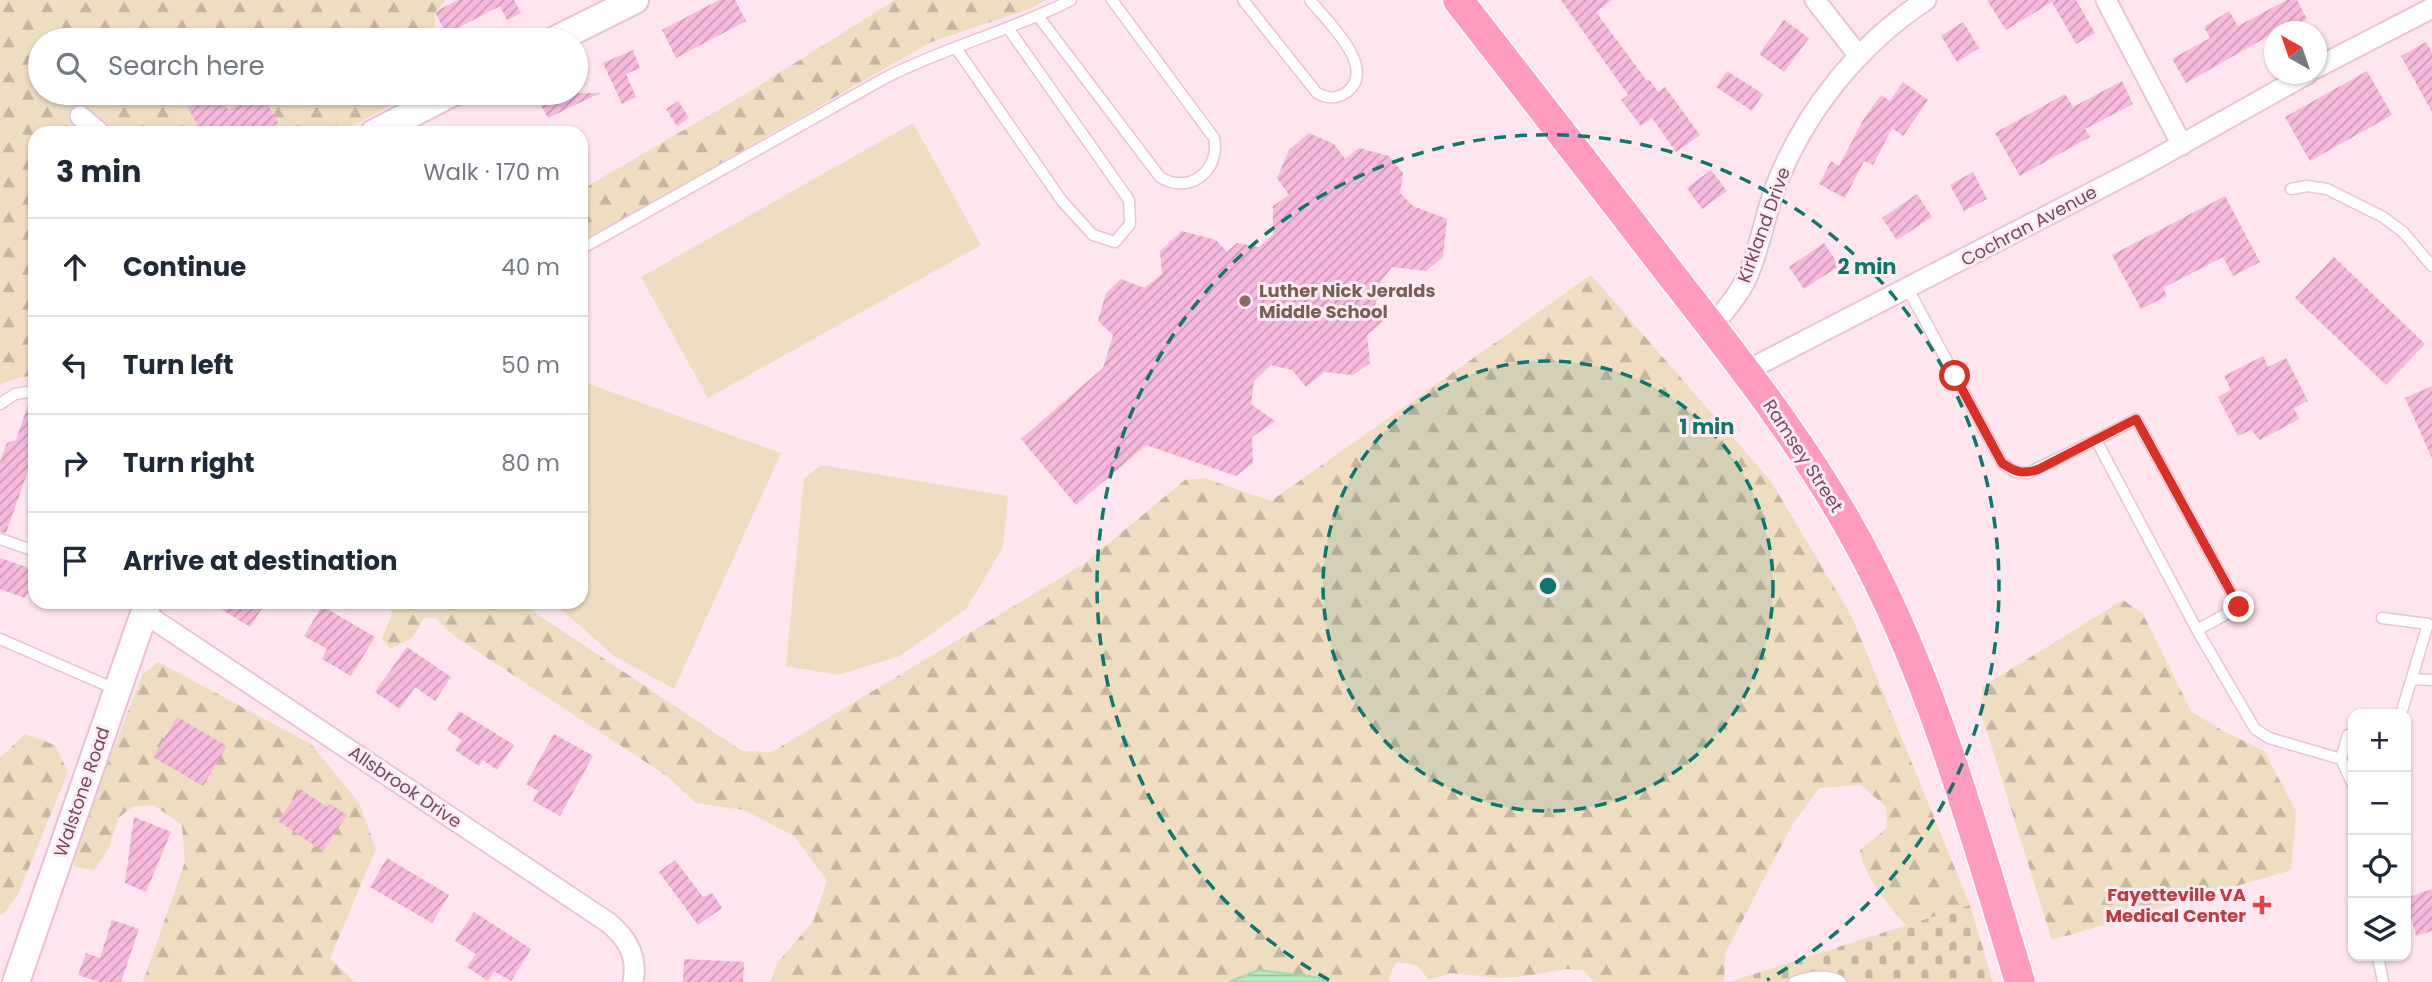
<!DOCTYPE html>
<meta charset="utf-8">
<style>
:root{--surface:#fff;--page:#f6f6f7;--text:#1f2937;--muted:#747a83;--line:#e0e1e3}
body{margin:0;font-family:Poppins,sans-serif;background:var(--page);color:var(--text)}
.controls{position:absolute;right:21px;bottom:21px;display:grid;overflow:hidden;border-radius:14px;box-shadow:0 2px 5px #0004}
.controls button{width:63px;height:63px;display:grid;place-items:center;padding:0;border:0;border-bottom:2px solid var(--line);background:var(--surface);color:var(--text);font:35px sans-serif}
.compass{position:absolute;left:2264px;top:21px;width:63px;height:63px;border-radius:50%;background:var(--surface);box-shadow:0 2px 5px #0004;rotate:320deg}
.stop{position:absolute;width:21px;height:21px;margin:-16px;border:5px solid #d93025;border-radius:50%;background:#fff}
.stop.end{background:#d93025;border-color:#fff;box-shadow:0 2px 7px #0008}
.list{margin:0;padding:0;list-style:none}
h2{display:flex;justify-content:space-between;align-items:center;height:91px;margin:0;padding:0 28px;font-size:30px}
h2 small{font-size:23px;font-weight:400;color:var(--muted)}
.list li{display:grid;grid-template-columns:46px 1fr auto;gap:21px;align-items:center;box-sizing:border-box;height:98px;padding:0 28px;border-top:2px solid var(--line)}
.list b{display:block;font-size:26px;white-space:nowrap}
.list em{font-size:23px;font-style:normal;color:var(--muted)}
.icon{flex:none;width:38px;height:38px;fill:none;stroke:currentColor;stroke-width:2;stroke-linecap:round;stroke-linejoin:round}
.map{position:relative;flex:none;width:2432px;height:982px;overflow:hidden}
.search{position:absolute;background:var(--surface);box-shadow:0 2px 5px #0004;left:28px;top:28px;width:560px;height:77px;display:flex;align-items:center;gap:18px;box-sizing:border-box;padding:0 24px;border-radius:38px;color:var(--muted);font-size:26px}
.panel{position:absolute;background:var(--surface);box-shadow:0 2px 5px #0004;left:28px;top:126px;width:560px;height:483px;border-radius:21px}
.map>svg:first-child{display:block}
</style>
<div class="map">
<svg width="2432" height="982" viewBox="0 0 2432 982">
<defs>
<pattern id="forest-firs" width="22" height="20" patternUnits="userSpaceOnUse" patternTransform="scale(1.75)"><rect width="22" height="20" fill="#eeddc1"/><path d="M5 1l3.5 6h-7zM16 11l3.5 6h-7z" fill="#c6b5a1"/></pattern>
<pattern id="cemetery-stones" width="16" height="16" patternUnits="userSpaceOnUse" patternTransform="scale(1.75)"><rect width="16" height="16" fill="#eeddc1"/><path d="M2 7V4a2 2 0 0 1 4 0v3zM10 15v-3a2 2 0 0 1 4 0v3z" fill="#c6b5a1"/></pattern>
<pattern id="water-rules" width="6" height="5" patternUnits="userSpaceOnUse" patternTransform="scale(1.75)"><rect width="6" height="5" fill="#b7eac0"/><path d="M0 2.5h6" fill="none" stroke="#9abfa0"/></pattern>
<pattern id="building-hatch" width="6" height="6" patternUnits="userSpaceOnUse" patternTransform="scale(1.75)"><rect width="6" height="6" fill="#f7b9dc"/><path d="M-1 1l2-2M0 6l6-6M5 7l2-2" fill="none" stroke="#cd98b6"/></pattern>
</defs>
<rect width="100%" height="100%" fill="#fee5ee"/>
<g fill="url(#forest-firs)">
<polygon points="0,0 446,0 435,12 435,40 40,40 40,93 409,93 381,111 339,133 35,133 35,376 21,377 0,384"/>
<polygon points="895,0 1046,0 1029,9 931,42 581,243 581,190 744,95"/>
<path d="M1591,275L1770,480L1852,617L1970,905L1906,926C1889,904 1864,878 1860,850L1887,828L1886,807L1861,785L1819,788L1792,825L1725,954L1724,982H1594L1583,970L1566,969L1533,975L1500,978L1450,973L1429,980L1417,965L1396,962L1389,977L1390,982H1329L1316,977L1258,970L1230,982H770L778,962L813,922L827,881L794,836L744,810L696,803L667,776L454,636L435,618H424L412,638L390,649L382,638L391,617L393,602H519L742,751L772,752L1085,563L1185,480L1204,478L1271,501Z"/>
<polygon points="2123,600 2143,614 2191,711 2223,731 2264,751 2296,811 2291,870 2052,940 1982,716 1982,687"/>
<polygon points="158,662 311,744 359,803 376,849 330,958 355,982 143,982 185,862 182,825 154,805 132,807 118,818 109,848 94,870 75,867 71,855 143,674"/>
<polygon points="25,734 55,745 68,772 18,894 4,914 0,915 0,758"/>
</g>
<polygon fill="url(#cemetery-stones)" points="1970,905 1993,982 1729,982"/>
<g fill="#eeddc1">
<polygon points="913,123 981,245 708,398 641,277"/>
<polygon points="581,381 781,453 674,689 614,656 553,602 581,602"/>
<polygon points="821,465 1008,496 1003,547 966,609 900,656 838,675 786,666 804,479"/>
</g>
<polygon fill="url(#water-rules)" stroke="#9cdda8" stroke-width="2" points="1258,970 1316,977 1329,982 1230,982"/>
<g fill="url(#building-hatch)">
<polygon points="458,0 514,0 521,13 507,20 500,6 460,27 467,40 449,40 435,12"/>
<polygon points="719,0 735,0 746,21 676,58 662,30"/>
<polygon points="1561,0 1612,0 1596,12 1647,81 1649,79 1658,92 1665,87 1700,135 1676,152 1652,118 1641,126 1621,100 1628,95"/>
<polygon points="1987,0 2076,0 2095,33 2076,44 2052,2 2006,30"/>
<polygon points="2287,0 2297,0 2307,19 2284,32 2274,32 2274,37 2272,34 2186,83 2172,59 2210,38 2204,27 2229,11 2238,26"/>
<polygon points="1784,20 1809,38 1784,72 1759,54"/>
<polygon points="1963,22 1979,48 1957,62 1941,36"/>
<polygon points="2426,42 2432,53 2432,112 2401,56"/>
<polygon points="633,50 640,68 626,74 636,97 622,104 603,63"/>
<polygon points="1727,71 1763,94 1752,111 1716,87"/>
<polygon points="2367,71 2392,115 2310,161 2285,117"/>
<polygon points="2122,81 2133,104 2085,129 2090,137 2020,176 1995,133 2065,94 2073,107"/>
<polygon points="1903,82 1928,100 1903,136 1892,128 1873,165 1864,161 1845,198 1819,184 1831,161 1839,166 1863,120 1881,95 1890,101"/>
<polygon points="216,93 219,93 228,110 261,93 278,123 260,133 202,133 188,108"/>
<polygon points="535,93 600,93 548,118"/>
<polygon points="678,101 689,118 677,126 666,109"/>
<polygon points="1309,133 1334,144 1345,159 1359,148 1389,156 1403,173 1400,193 1413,206 1447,219 1443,257 1426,271 1392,267 1381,281 1375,307 1386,319 1367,335 1370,363 1353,375 1324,372 1306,387 1292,370 1271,365 1254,381 1251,404 1275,421 1252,437 1253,463 1236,476 1146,445 1076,505 1021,439 1103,368 1113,335 1098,321 1106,293 1121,279 1144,288 1162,274 1160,251 1182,231 1216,240 1227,252 1237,243 1259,247 1273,235 1273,206 1289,195 1277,178 1289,150"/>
<polygon points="1711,170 1727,191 1702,209 1687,188"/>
<polygon points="1973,172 1987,199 1964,211 1950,185"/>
<polygon points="1917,194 1932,217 1897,240 1882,218"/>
<polygon points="2225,196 2260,262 2233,276 2223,257 2163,288 2167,296 2141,309 2112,255"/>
<polygon points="1824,243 1839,266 1804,289 1789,267"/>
<polygon points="2334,257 2425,344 2386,385 2295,298"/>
<polygon points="2263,356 2268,367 2286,358 2308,401 2294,408 2299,419 2260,440 2251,430 2238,436 2218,397 2231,390 2224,376"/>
<polygon points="2432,386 2432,458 2405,398"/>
<polygon points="30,399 35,399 35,451 6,533 0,532 0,462 7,443 16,440"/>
<polygon points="0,558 35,570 35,596 27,593 25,598 0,589"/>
<polygon points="210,602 266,602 250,627"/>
<polygon points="322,606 375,637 351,676 322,659 327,649 304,636"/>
<polygon points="407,647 451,677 435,701 415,687 400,709 375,692"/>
<polygon points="459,711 514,745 497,770 483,760 479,766 455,750 462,740 447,730"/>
<polygon points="177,717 227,746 203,786 153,757"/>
<polygon points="554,734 593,756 560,816 533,801 538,791 526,784"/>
<polygon points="300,789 327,807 330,804 347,815 323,851 278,821"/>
<polygon points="134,817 171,832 146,892 125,883"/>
<polygon points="387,858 449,895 432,923 370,887"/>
<polygon points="675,860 703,897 712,893 722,908 698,925 659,872"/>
<polygon points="2432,889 2432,931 2416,936 2406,898"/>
<polygon points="474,912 531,949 511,981 494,971 488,981 467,967 476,954 455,941"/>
<polygon points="112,920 139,929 121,982 99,982 78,975 86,953 100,958"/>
<polygon points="684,959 744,962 743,982 683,982"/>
</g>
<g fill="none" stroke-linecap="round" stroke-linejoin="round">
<defs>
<g id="lane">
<path d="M1243,0L1317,93C1328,99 1337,99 1347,92C1378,68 1327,21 1310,0"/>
<path d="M1038,16L1160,177C1190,196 1221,169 1214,138L1112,0"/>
<polyline points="956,48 1062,201 1093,235 1115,242 1130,224 1129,200 1008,28"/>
<polyline points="2291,189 2307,186 2327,189 2383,217 2403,232 2432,266"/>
<path d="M581,249L885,78C945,47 1011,31 1071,0"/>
<polyline points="1908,289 2002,463 2015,472 2028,473 2096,440"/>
<polyline points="0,404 15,394 35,391"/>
<polyline points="0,539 35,551"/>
<polyline points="2382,618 2428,624 2401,714"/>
<polyline points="2197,630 2239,607 2136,419 2096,440 2197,630 2255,729 2269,738 2341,759 2348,735"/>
<polyline points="0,639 115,689"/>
<polyline points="2412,679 2432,680"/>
<polyline points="2341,759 2353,785"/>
<polyline points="2378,956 2383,982"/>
<path d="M1794,982C1809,977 1827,973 1841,982"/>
</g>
<g id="street">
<polyline points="1815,0 1859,56"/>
<polyline points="2106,0 2182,145"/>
<polyline points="2316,68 2432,8"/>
<polyline points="80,116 100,133"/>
<path d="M1712,327C1725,310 1740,294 1748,275C1760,247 1765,216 1775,188C1804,112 1858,45 1926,0"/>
<polyline points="1746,371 2145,165 2307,74"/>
<path d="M144,613L609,923C628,939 638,957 633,982"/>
</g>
<g id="secondary">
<polyline points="555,40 635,0"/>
<polyline points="374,133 452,93"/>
<polyline points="16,982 148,602"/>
</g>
<path id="primary" d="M1458,0C1530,92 1602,185 1673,277C1744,368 1815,458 1868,561C1937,694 1976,839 2020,982"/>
</defs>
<use href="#lane" stroke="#e9c4d6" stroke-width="13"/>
<use href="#street" stroke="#e9c4d6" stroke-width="23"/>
<use href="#secondary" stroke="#ecbed5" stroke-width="30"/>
<use href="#primary" stroke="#fff" stroke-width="33"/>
<use href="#lane" stroke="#fff" stroke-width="10"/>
<use href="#street" stroke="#fff" stroke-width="19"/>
<use href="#secondary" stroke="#fff" stroke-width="26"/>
<use href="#primary" stroke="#ff9bbc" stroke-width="30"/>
</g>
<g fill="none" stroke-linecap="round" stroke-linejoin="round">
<path stroke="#d93025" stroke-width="9" d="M1955,376L2002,463C2015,472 2023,475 2039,469L2136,419L2239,607"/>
</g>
<circle cx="1548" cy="586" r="225" fill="#0f766e" fill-opacity=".12"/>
<g fill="none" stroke="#0f766e" stroke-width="3.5" stroke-dasharray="12 9">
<circle cx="1548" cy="586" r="225"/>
<path d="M1329 980A451 451 0 1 1 1767 980"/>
</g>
<circle fill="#8d6e63" stroke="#ffedf3" stroke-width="2.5" cx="1245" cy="301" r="7"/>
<path fill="#e0444e" stroke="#ffedf3" stroke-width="2.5" d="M2258.5 894.5h7v7h7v7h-7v7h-7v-7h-7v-7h7z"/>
<g text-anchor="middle" stroke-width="6" stroke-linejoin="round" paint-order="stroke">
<g font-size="18" fill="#7a4766" stroke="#ffedf3">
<text transform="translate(1764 225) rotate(-70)" y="6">Kirkland Drive</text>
<text transform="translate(2029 226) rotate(-28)" y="6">Cochran Avenue</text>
<text transform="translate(1803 456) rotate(57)" y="6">Ramsey Street</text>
<text transform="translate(405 787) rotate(34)" y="6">Allsbrook Drive</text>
<text transform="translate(82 792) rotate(-71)" y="6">Walstone Road</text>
</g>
<g font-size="18" font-weight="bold" fill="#785e54" stroke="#ffedf3" text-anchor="start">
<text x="1259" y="297">Luther Nick Jeralds<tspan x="1259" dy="21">Middle School</tspan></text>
</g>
<g font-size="18" font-weight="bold" fill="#be3a42" stroke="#ffedf3" text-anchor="end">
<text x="2246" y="901">Fayetteville VA<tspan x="2246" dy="21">Medical Center</tspan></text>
</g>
</g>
<circle cx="1548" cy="586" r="10" fill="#0f766e" stroke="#ffedf3" stroke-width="3.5"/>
<g font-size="21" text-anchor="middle" font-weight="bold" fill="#0f766e" stroke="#ffedf3" stroke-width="6" stroke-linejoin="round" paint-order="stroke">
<text x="1867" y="274">2 min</text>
<text x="1707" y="434">1 min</text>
</g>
</svg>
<div class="controls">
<button>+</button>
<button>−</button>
<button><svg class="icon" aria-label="locate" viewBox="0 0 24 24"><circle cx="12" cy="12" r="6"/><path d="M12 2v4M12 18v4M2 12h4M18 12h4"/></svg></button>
<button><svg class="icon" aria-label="layers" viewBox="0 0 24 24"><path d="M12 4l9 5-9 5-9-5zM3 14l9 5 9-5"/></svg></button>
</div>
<svg class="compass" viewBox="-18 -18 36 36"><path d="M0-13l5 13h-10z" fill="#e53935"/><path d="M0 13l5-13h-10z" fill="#747a83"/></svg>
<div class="stop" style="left:1955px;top:376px"></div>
<div class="stop end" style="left:2239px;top:607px"></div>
<div class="search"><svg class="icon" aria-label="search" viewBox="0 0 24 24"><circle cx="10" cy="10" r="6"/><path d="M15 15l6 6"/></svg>Search here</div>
<section class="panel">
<h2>3 min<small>Walk · 170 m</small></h2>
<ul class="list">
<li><svg class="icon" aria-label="ahead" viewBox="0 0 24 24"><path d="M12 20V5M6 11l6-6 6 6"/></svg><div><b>Continue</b></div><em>40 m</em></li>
<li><svg class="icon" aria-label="left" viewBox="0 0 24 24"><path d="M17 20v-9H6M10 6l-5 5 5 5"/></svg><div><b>Turn left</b></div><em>50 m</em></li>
<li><svg class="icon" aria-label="right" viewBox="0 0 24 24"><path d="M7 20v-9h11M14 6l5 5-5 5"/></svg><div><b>Turn right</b></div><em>80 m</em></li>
<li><svg class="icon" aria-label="arrive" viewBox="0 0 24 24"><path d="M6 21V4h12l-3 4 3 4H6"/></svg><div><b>Arrive at destination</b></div></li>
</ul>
</section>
</div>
